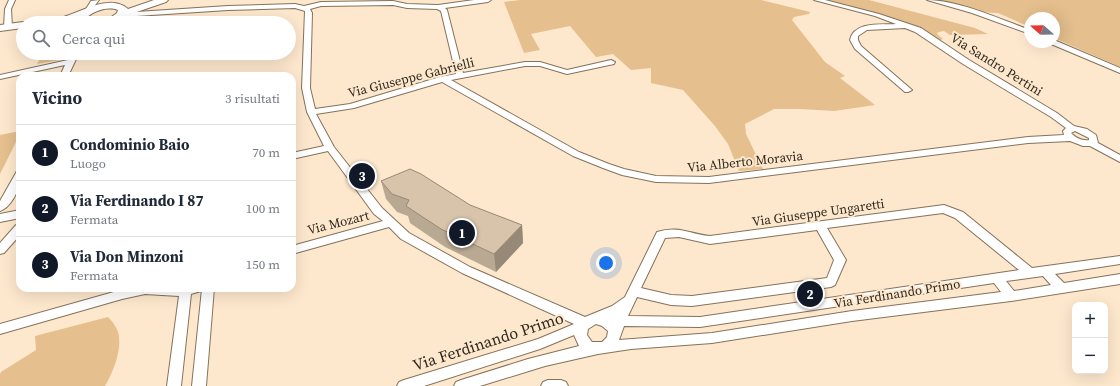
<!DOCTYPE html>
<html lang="it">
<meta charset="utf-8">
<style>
:root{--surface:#fff;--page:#f6f6f7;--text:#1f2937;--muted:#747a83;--line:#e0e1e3;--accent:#111827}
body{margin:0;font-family:"Source Serif 4",serif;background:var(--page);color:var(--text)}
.controls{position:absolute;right:12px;bottom:12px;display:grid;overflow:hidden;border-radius:8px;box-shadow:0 4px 16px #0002}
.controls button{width:36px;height:36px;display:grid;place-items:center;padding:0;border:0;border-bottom:1px solid var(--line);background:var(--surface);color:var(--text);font:20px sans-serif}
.compass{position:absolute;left:1024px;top:12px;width:36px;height:36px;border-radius:50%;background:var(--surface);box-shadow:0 4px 16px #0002;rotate:290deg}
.you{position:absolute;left:606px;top:263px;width:14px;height:14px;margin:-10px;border:3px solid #fff;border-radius:50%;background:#1a73e8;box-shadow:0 0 0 6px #1a73e833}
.badge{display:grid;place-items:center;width:26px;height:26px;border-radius:50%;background:var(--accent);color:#fff;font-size:13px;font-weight:700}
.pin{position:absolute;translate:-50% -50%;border:2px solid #fff;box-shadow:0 1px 4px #0006}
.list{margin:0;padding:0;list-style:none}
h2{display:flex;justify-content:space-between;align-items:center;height:52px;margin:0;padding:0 16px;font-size:17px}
h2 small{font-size:13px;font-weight:400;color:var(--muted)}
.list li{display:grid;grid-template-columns:26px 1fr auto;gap:12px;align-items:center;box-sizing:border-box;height:56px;padding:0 16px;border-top:1px solid var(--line)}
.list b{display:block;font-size:15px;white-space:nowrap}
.list p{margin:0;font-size:13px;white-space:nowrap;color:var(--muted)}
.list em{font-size:13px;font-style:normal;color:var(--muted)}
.icon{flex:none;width:22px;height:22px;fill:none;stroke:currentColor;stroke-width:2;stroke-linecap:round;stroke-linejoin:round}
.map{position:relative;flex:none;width:1120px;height:386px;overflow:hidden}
.search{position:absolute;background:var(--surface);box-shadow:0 4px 16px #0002;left:16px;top:16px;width:280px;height:44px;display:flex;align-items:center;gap:10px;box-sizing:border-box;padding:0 14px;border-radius:22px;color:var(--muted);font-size:15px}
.panel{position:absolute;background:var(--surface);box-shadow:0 4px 16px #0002;left:16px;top:72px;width:280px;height:220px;border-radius:12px}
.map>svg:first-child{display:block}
</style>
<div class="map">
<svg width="1120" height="386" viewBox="0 0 1120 386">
<rect width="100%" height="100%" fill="#fde8cd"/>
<g fill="#e5bf8d">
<polygon points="520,0 761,0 810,12 809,14 794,17 792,20 825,62 845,76 840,78 875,105 834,111 800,109 774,109 745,124 746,134 763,169 739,171 728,144 715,126 683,90 651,83 651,68 631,70 613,54 596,57 570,26 531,34 540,50 524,53 504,2"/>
<polygon points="825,0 869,0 975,28 988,34 950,35 944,31 938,32 937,34 943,39 940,40 897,20"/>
<polygon points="936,0 1120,0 1120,67 1054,38 1054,18 1030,18 1030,27 998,13 978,12"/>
<polygon points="43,53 63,53 60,60 37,64"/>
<polygon points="20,131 20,134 0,174 0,135"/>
<path d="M108,317C113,322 118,329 119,336C121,353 113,372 105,386H0V374L1,372L36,350L35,336Z"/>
</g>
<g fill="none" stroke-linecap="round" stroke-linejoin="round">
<defs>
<g id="street">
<polygon points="9,0 15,0 11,9 12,27 8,29 4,27 5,9"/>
<polygon points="99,0 89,13 85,13 84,12 91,1"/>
<path d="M474,0H491L488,2L445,8L447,10L463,73L525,62H540L567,70L611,60L615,62L614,64L567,74L540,66H525L451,80L579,152L609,164L624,169L656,176L709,177L1028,137L1064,135L1063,131L1066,128L1051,117L963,64L915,32L905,28L867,30L858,36V40L861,46L912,90L908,92H905L855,49L850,40C854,21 881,25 896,24L875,16L814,0H825L879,14L921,28L969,60L1057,113L1074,126L1087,129L1096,135L1098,143L1120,155V162L1090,146H1083L1070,141L1028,143L709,183L656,182L622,175L603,168L573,156L442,82L354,108L316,114L334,147L382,208L409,233L470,267L585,317L612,306L625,297L657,232C678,225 690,234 710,236L944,205L963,212L1032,268L1120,256V264L1055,274L1064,283L1120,274V284L1011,301L852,321L712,343L631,349L598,354L545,366L480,386H454L456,382L461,380L528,359L579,346L574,335L540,349L424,386H397L399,382L404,380L538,339L574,324L462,273L401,239L389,227L292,254V246L383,221L374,214L328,151L292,159V153L324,146L307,112L302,88L305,11L295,8L228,10L121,17L118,15L121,13L228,6L295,4L304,6L321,2L393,1L407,4L438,5ZM393,5L407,8L437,9L441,11L456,74L440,77L350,104L315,109L310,88L312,13L310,9L321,6ZM1075,131L1089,138V140C1082,141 1076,138 1071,133ZM943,213L955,218L1019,270L700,317L628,316L637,297L671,305L692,306L831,287L835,285L846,260L827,228ZM817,230L834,260L827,278L692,296L671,295L641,288L665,238L679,237L710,244ZM1043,276L1051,285L1014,291L1006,281ZM994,283L1001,292L852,311L712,333L619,340L624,326L700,327ZM596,324L602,326L608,331L607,337L602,342H592L587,335L588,329Z"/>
<path d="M927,0C958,0 1000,19 1030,30V34L972,13Z"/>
<polygon points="1054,40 1120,68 1120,73 1051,44 1050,42 1054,42"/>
<polygon points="71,53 79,53 68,76 60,76 65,65 0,79 0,75 68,60"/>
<path d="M20,170C20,174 21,179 20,183C18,192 10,208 0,211V201L17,171Z"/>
<polygon points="20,210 20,218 0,222 0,214"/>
<polygon points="20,224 20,235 4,253 0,254 0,243 16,225"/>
<polygon points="128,288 214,288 206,386 192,386 202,289 201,291 191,294 181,386 167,386 179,296 145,294 122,299 0,334 0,324"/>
<polygon points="548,380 561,380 566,382 568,386 541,386 543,382"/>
</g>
<g id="secondary">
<path d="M154,0H168L166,2L125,16L116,22L97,23L98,21L110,18L117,13L118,10C107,6 93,11 85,19L88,23H78L75,20L64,23H36C41,17 53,19 60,18C76,14 91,4 107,3C114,2 123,4 128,9Z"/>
<polygon points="23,22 27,23 23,23 23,28 0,31 0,25"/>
</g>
</defs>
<use href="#street" stroke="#85725a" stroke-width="2"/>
<use href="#secondary" stroke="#85725a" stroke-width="2"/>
<use href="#street" fill="#fff" fill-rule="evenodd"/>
<use href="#secondary" fill="#fff" fill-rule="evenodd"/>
</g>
<polygon fill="#baa992" points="381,181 470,205 522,225 523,243 496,272 445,247 410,223 408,216 397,212 386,199"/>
<polygon fill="#978977" points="522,225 523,243 496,272 494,254"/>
<polygon fill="#d8c4aa" stroke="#978977" points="410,169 421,174 470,205 522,225 494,254 441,229 406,206 409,200 392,194 381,181"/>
<g text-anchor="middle" stroke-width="4" stroke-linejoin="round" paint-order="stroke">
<g font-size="13" fill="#30281e" stroke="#fde8cd">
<text transform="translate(997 64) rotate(32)" y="5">Via Sandro Pertini</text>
<text transform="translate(411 77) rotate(-14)" y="5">Via Giuseppe Gabrielli</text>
<text transform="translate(745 161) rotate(-6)" y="5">Via Alberto Moravia</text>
<text transform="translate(818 212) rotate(-8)" y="5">Via Giuseppe Ungaretti</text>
<text transform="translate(338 222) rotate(-14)" y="5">Via Mozart</text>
<text transform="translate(897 293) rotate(-9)" y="5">Via Ferdinando Primo</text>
</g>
<g font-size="16" fill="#30281e" stroke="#fde8cd">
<text transform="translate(488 341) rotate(-18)" y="6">Via Ferdinando Primo</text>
</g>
</g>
</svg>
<div class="controls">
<button>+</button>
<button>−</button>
</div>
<svg class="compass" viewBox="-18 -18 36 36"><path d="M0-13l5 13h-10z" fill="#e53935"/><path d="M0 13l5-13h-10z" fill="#747a83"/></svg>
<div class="you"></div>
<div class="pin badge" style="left:462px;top:233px">1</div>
<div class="pin badge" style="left:810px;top:294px">2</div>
<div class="pin badge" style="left:362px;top:176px">3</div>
<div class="search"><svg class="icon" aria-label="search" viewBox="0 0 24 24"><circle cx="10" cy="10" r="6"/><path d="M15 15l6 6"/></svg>Cerca qui</div>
<section class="panel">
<h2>Vicino<small>3 risultati</small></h2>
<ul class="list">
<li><span class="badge">1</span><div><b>Condominio Baio</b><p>Luogo</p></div><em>70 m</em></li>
<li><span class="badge">2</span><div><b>Via Ferdinando I 87</b><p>Fermata</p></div><em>100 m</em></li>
<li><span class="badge">3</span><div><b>Via Don Minzoni</b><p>Fermata</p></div><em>150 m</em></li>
</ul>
</section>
</div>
